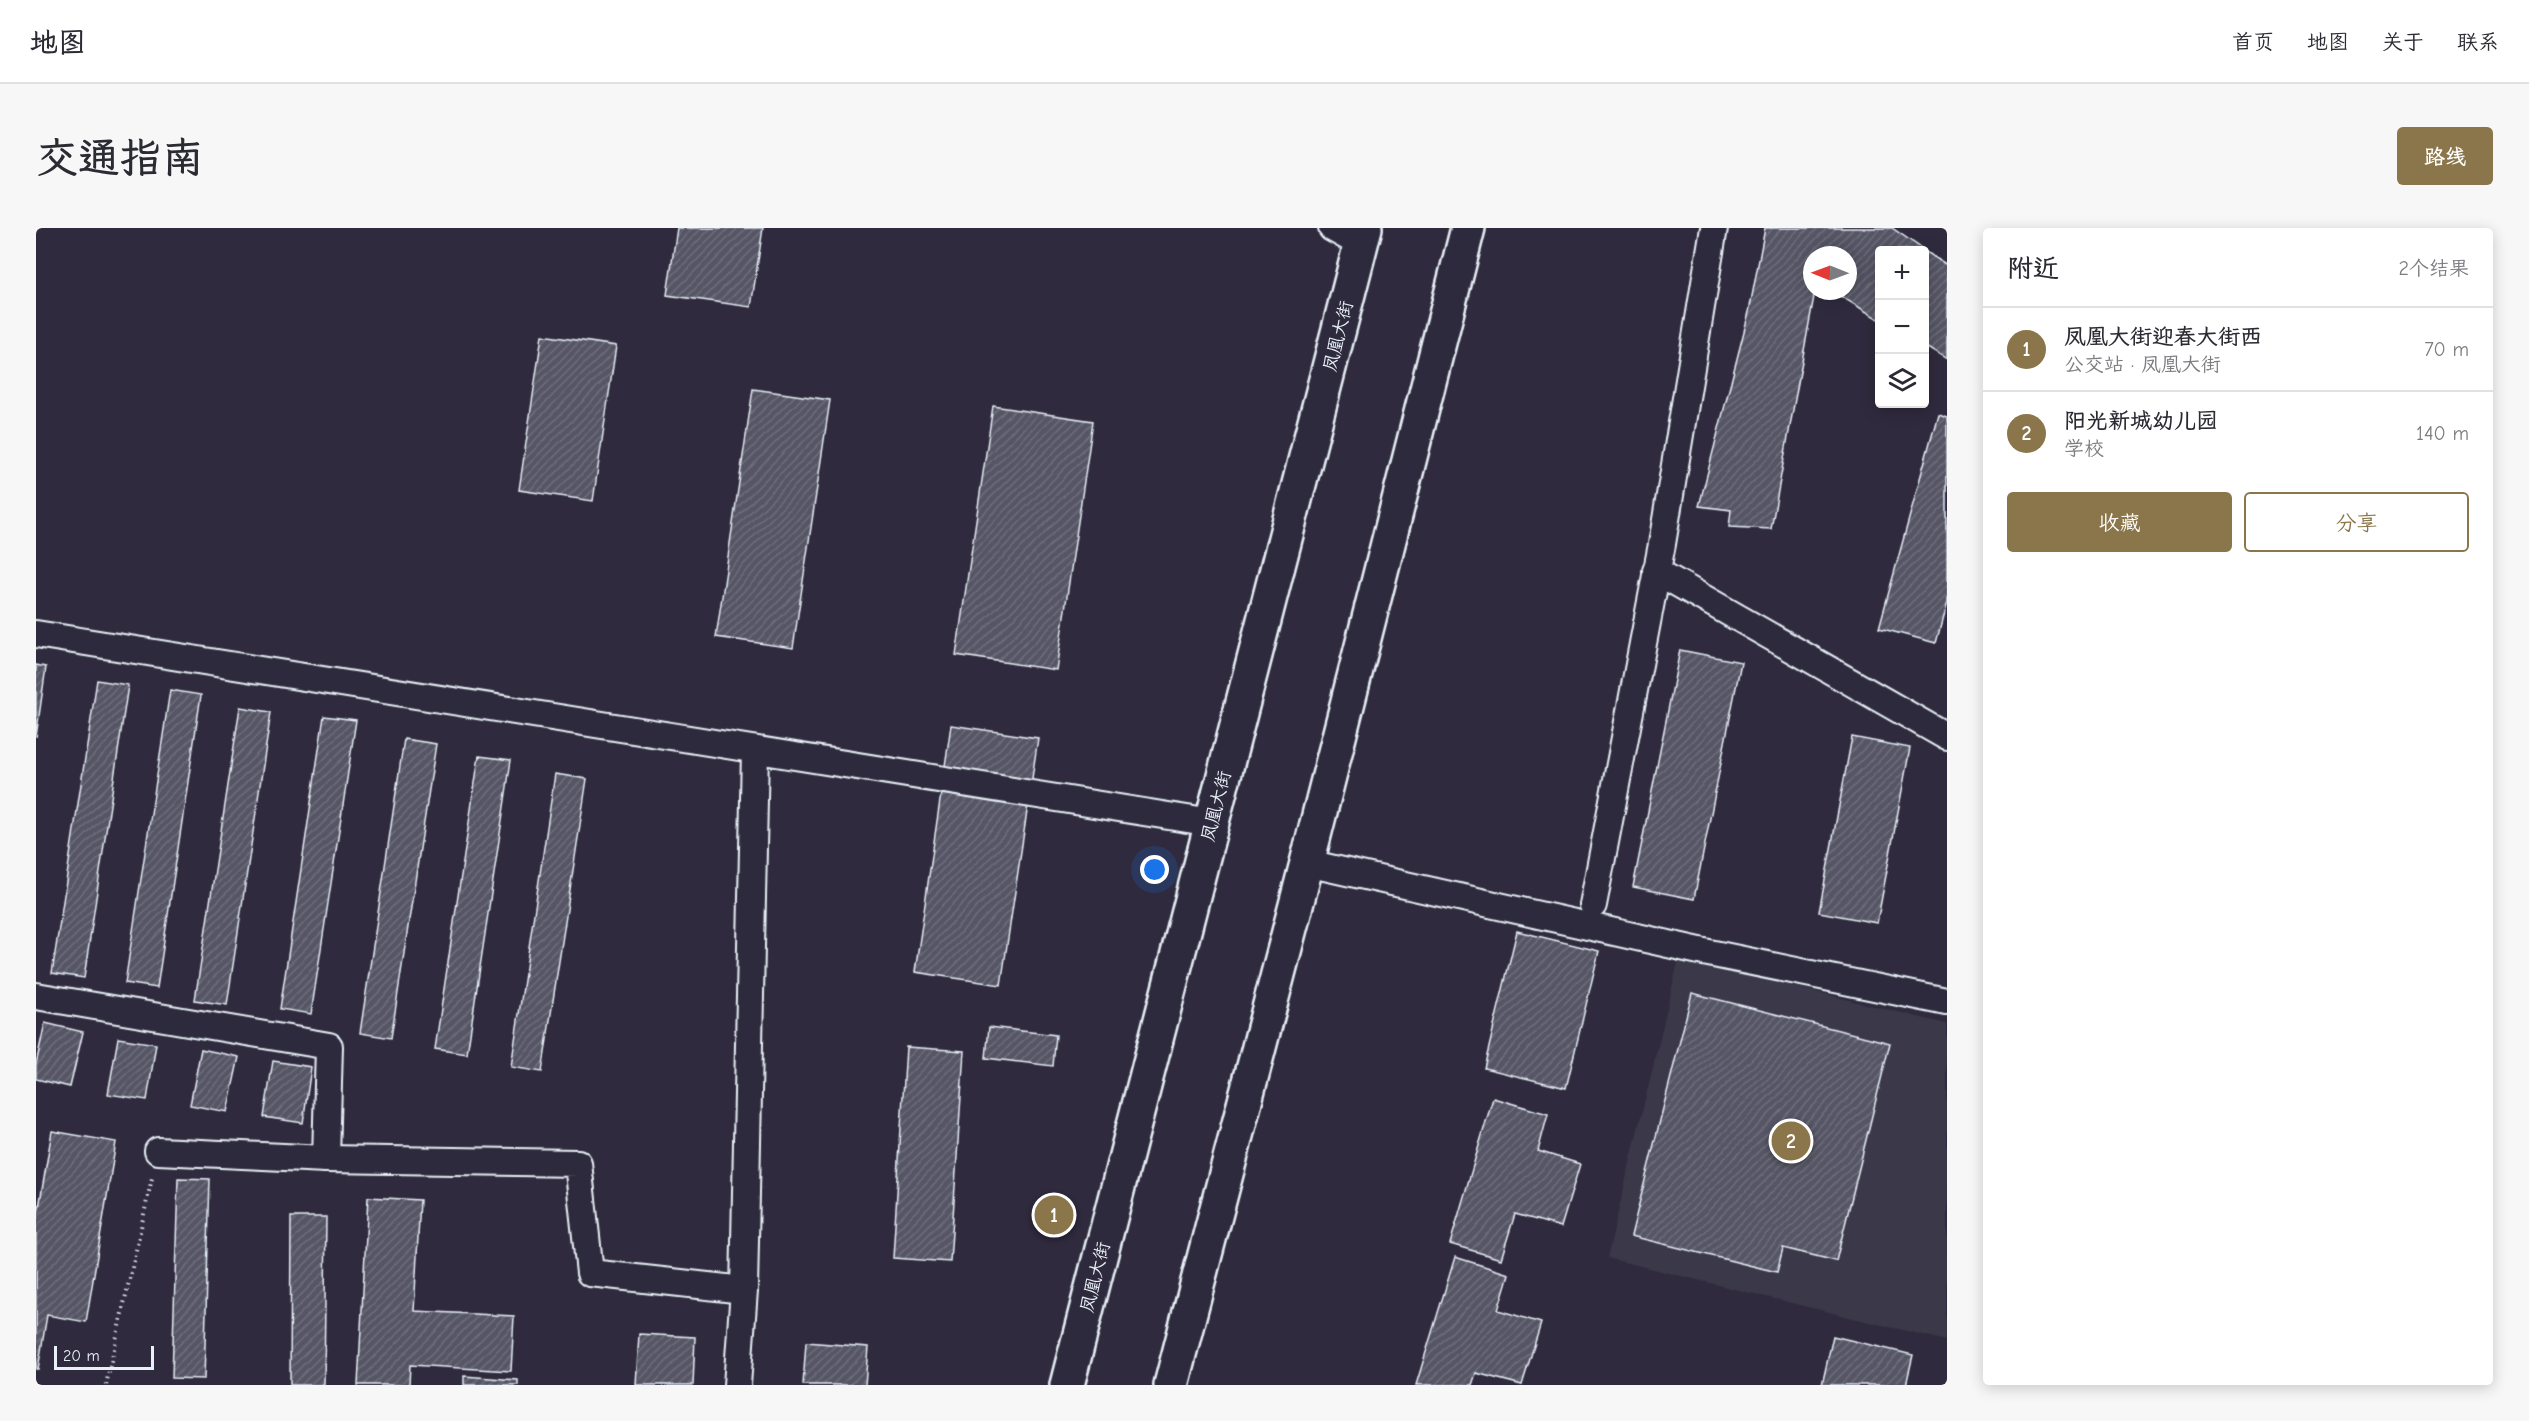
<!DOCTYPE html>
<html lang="zh">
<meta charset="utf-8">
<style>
:root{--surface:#fff;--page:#f7f7f7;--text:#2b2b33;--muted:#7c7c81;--line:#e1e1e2;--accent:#8a764a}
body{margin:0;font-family:"Comic Neue","LXGW WenKai TC",sans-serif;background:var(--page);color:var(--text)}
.controls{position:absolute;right:18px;top:18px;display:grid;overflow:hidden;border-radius:6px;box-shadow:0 3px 15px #0003}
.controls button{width:54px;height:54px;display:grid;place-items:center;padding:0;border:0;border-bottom:2px solid var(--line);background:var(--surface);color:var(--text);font:30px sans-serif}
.compass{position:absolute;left:1767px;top:18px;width:54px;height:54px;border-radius:50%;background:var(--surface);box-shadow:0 3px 15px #0003;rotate:271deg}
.scale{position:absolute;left:18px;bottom:15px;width:100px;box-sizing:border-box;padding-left:6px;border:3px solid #e8f1f8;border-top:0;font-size:16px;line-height:21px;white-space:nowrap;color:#e8f1f8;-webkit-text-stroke:4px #2f2a3d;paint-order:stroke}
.you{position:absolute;left:1119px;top:642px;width:21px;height:21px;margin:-15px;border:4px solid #fff;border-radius:50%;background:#1a73e8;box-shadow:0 0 0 9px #1a73e833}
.badge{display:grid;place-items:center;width:39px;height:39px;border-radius:50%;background:var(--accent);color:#fff;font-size:20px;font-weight:700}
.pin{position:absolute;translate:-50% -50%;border:3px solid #fff;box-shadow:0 2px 6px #0006}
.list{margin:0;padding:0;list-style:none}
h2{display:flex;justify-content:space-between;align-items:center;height:78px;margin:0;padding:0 24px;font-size:26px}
h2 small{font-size:20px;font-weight:400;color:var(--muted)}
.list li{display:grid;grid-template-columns:39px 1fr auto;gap:18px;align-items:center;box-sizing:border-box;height:84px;padding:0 24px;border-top:2px solid var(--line)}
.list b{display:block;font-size:22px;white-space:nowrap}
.list p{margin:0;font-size:20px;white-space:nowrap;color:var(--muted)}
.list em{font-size:20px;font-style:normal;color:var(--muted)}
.actions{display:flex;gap:12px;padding:18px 24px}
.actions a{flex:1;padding:14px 0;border:2px solid var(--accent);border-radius:6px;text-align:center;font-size:21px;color:var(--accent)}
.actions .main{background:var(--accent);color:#fff}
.icon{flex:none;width:33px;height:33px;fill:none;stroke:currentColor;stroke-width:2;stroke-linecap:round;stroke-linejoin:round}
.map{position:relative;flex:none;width:1911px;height:1157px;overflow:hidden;border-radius:6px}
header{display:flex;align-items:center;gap:36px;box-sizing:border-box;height:84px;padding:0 30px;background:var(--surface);border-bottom:2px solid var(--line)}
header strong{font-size:28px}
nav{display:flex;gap:33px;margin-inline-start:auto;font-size:21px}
.intro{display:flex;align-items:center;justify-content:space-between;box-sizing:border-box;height:144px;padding:0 36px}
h1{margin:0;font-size:42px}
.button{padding:15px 27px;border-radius:6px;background:var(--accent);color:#fff;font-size:21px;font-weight:700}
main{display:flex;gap:36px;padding:0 36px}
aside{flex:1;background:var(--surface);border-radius:6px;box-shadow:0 3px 15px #0003}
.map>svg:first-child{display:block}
</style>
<header>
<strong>地图</strong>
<nav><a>首页</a><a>地图</a><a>关于</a><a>联系</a></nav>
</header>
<div class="intro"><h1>交通指南</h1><a class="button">路线</a></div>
<main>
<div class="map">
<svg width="1911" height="1157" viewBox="0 0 1911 1157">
<defs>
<pattern id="building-hatch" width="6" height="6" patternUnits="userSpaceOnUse" patternTransform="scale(1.5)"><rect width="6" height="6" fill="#575565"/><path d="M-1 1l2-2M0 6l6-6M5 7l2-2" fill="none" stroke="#6f6e7c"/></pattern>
</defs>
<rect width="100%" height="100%" fill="#2f2a3d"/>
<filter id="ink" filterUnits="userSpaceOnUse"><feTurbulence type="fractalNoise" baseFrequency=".0167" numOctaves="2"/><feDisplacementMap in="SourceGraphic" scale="12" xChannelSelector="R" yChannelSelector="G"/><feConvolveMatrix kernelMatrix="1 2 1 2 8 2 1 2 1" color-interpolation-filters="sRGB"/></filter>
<g filter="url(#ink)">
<polygon fill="#3b3749" points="1643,730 1911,796 1911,1113 1571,1030"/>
<g fill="url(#building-hatch)" stroke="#e8f1f8" stroke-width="1.5">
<polygon points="641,0 727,0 715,79 631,67"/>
<polygon points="1729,0 1856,0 1888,22 1844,22 1844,92 1796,63 1812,63 1812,27 1776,27 1776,63 1779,63 1735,301 1693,299 1695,282 1663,278 1713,84"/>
<polygon points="1888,23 1911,38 1911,132 1888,118"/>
<polygon points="506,107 580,118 557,273 483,262"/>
<polygon points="717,161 794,172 757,420 680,409"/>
<polygon points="957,178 1057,193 1020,442 920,427"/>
<polygon points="1902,185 1911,188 1911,374 1900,415 1843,400"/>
<polygon points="1644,422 1705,434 1658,671 1597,659"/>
<polygon points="0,437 10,439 0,509"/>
<polygon points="61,452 92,457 48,750 16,745"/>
<polygon points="134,462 165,467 121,760 89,755"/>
<polygon points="204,479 235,484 191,777 159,772"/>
<polygon points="288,488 320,492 275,786 244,781"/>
<polygon points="915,497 1002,510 965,757 879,744"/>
<polygon points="1816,509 1874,520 1841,695 1783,684"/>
<polygon points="368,511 400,516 355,810 324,805"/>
<polygon points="443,528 475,532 431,826 399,821"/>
<polygon points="519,546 551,551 506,844 475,839"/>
<polygon points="1481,703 1563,723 1530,860 1448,840"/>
<polygon points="1656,765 1854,815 1800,1033 1747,1020 1741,1044 1595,1008"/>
<polygon points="9,795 47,804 34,859 0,851 0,836"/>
<polygon points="953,799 1020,807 1017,838 950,830"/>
<polygon points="82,810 120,816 111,872 72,866"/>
<polygon points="870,819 928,823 914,1034 857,1030"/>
<polygon points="165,821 203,829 191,884 154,877"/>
<polygon points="237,833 275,839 267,895 228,889"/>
<polygon points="1457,870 1512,886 1502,923 1544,936 1525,999 1479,986 1465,1031 1414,1016"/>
<polygon points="16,903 80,914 50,1094 11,1087 2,1141 0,1141 0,997"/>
<polygon points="142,950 174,951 168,1151 136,1150"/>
<polygon points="332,969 384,972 378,1083 478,1088 475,1143 374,1137 373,1157 322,1157"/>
<polygon points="255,989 290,989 288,1157 254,1157"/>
<polygon points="1419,1029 1473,1046 1462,1082 1505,1095 1486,1157 1440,1145 1436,1157 1380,1157"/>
<polygon points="603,1106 659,1109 657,1157 600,1157"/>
<polygon points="1797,1108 1877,1127 1870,1157 1786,1157"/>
<polygon points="770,1114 832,1119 829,1157 767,1157"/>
<polygon points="428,1148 482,1152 482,1157 428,1157"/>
</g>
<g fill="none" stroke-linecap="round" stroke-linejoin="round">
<defs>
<g id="street">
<polyline points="1296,0 1325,16"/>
<polyline points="1620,343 1911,509"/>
<polyline points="0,406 1176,595"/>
<polyline points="1271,635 1668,724 1911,774"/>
<polyline points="1557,677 1626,316 1678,0"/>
<polyline points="0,768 293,818 290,931 122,923"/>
<polyline points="290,931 542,935 554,1045 708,1062 719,522"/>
<polyline points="701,1157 708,1062"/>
</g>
<g id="secondary">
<polyline points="1031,1157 1329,0"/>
<polyline points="1135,1157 1271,635 1432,0"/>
</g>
</defs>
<use href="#street" stroke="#e8f1f8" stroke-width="30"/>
<use href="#secondary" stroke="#e8f1f8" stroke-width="38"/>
<polyline stroke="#e8f1f8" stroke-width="4" stroke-dasharray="1.5 4.5" stroke-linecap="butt" points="70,1157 116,950"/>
<use href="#street" stroke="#2f2a3d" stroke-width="26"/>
<use href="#secondary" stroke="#2f2a3d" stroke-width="33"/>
</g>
</g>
<g text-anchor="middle" stroke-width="5" stroke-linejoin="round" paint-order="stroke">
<g font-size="18" fill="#e8f1f8" stroke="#2f2a3d">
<text transform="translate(1302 108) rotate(-76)" y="6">凤凰大街</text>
<text transform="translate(1180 578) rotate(-76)" y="6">凤凰大街</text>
<text transform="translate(1059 1049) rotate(-76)" y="6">凤凰大街</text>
</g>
</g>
</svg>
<div class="controls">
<button>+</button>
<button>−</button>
<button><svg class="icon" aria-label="layers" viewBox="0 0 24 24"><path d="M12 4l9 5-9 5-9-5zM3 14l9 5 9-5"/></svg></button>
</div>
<svg class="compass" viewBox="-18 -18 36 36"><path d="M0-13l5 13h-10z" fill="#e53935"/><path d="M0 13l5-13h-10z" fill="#7c7c81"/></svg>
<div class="scale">20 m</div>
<div class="you"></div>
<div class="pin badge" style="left:1018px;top:987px">1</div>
<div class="pin badge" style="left:1755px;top:913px">2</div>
</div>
<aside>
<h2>附近<small>2个结果</small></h2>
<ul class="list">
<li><span class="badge">1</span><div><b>凤凰大街迎春大街西</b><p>公交站 · 凤凰大街</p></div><em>70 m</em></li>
<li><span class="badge">2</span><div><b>阳光新城幼儿园</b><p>学校</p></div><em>140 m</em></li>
</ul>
<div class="actions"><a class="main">收藏</a><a>分享</a></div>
</aside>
</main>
